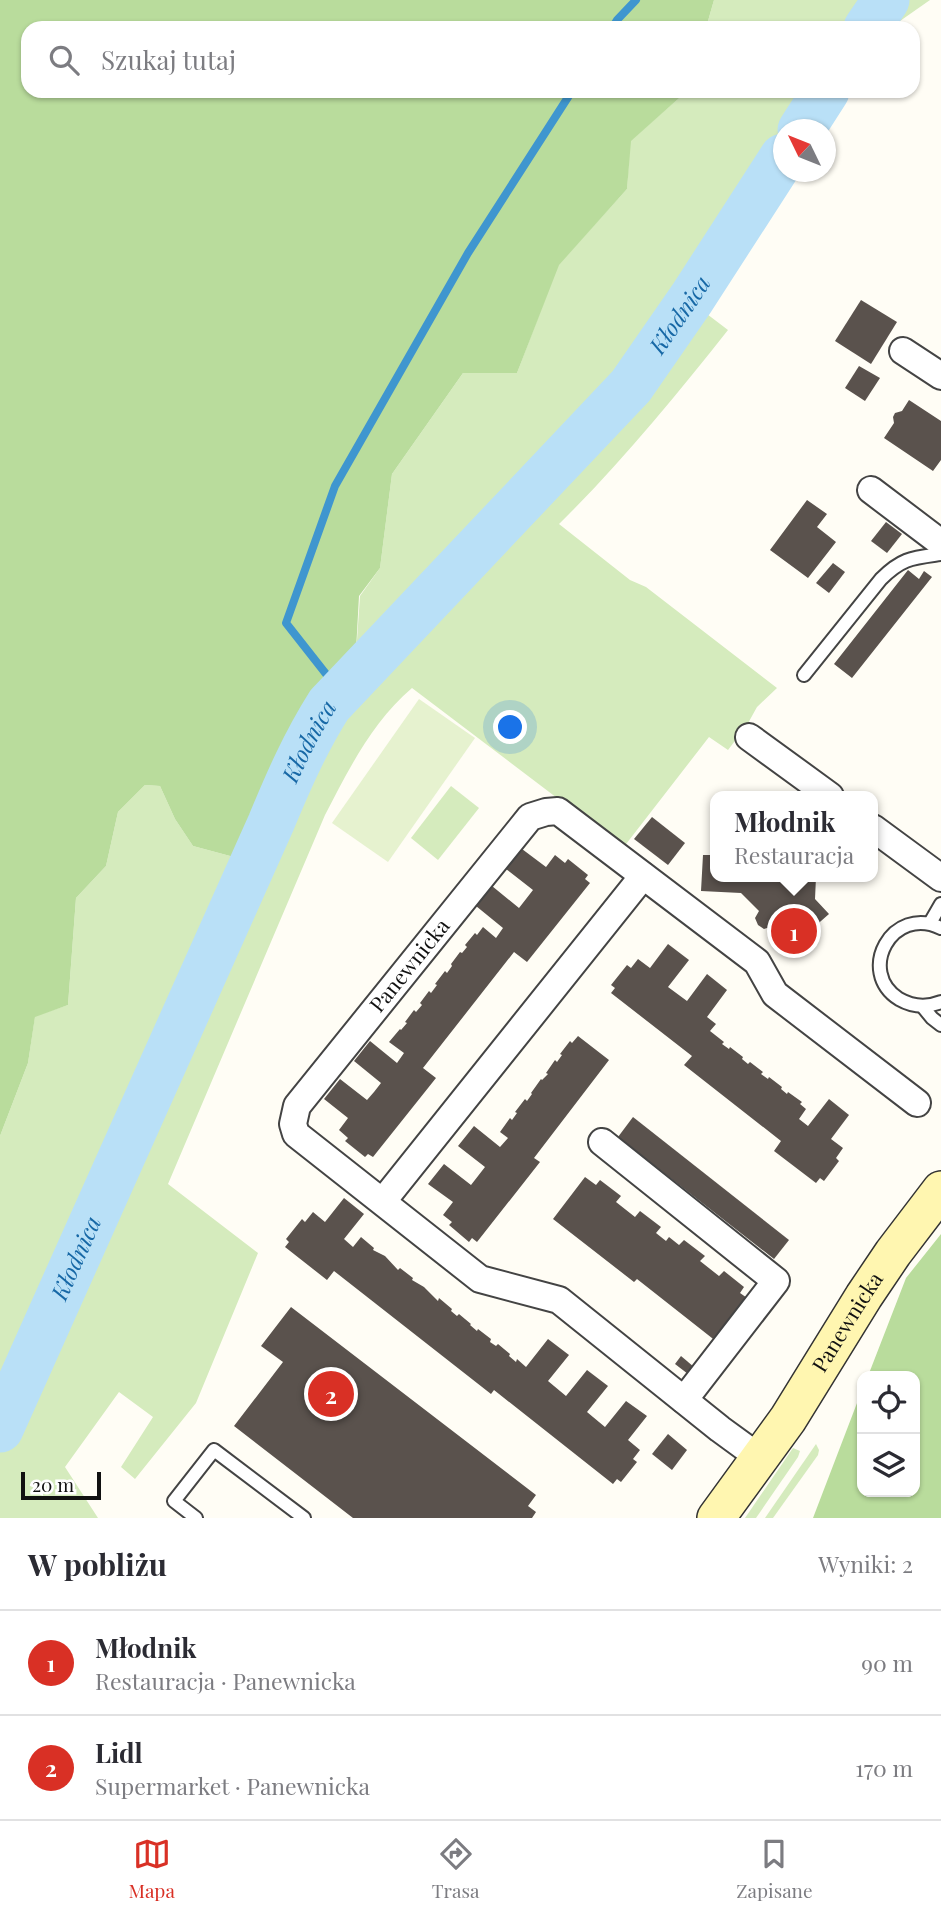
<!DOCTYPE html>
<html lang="pl">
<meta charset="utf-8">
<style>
:root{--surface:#fff;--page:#f7f7f7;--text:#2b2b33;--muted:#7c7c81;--line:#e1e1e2;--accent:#d93025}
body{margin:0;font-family:"Playfair Display",serif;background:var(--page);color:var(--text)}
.controls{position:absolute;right:21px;bottom:21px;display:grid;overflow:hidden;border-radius:14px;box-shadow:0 2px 5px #0004}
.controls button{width:63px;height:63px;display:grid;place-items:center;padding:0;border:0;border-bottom:2px solid var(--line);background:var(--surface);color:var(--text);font:35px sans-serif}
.compass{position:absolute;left:773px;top:119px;width:63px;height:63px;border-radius:50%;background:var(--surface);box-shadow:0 2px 5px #0004;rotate:313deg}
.scale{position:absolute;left:21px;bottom:18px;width:80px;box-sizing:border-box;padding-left:7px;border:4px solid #111;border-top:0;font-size:19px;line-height:24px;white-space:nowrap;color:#111;-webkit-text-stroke:5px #fff;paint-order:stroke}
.you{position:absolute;left:511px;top:728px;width:24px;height:24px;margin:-18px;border:5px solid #fff;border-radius:50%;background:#1a73e8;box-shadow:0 0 0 10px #1a73e833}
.badge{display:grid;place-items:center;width:46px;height:46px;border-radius:50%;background:var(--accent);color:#fff;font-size:23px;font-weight:700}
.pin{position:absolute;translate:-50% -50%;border:4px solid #fff;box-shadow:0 2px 7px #0006}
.popup{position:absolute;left:710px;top:791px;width:168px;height:91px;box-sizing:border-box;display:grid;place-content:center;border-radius:14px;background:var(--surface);filter:drop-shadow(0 2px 5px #0005);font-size:23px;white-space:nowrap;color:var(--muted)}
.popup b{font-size:26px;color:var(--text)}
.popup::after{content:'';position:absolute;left:50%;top:100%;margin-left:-14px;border:14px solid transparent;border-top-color:var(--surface)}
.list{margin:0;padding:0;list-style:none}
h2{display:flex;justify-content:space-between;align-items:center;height:91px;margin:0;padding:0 28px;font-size:30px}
h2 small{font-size:23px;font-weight:400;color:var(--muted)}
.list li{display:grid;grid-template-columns:46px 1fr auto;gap:21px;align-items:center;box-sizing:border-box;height:105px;padding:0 28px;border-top:2px solid var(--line)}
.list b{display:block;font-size:26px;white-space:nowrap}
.list p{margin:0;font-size:23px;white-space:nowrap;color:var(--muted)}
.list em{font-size:23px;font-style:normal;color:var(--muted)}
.icon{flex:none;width:38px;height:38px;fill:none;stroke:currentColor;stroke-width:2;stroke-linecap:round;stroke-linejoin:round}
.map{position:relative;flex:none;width:941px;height:1518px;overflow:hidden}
.search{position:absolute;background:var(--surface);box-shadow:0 2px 5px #0004;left:21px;right:21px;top:21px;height:77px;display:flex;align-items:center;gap:18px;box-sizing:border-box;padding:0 24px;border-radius:21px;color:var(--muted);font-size:26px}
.sheet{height:301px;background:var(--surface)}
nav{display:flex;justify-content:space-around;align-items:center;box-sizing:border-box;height:98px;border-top:2px solid var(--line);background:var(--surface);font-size:19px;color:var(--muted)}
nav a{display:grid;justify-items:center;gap:4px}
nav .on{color:var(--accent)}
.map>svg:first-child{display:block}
</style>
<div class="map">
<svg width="941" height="1518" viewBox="0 0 941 1518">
<rect width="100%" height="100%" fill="#fffdf5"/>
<g fill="#d5ebbd">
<polygon points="714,0 879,0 861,28 706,28"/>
<polygon points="892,0 930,0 890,28 874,28"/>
<polygon points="687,91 820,91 795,129 783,130 783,148 687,298 625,383 355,669 360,596 380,568 392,474 463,373 517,373 558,265 627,189 630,141"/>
<path d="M783,168V172H794L703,311L728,330C675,397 620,464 559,524L630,580L646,587L777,688L757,707L747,725L728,750L709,737L623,848L412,688C372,722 349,769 325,815L168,1184L258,1253L196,1403L135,1479L121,1467L153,1417L119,1392L65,1467L98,1518H0V1440L310,747L325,719L341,699L635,391L694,306Z"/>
<polygon points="145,785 160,786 175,819 193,846 245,860 0,1410 0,1136 28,1063 35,1016 68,1005 76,898 106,866 118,812"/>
<polygon points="451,786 479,808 438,860 411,838"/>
<polygon points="816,1444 819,1450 818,1455 773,1518 765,1518"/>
<polygon points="793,1448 800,1451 798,1457 756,1518 745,1518"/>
</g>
<g fill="#b9dc9c">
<polygon points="0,0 714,0 706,28 28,28 28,91 687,91 631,141 627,189 559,265 517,373 463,373 392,474 380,568 359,596 355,669 327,697 308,722 245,860 193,846 175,819 160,786 145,785 118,812 106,866 76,898 68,1005 35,1017 28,1063 0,1136"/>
<polygon points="941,1234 941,1518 813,1518 862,1390 862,1492 915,1492 915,1376 868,1376 906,1278"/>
</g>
<polygon fill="#e6f2cf" points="419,699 475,738 388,862 332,823"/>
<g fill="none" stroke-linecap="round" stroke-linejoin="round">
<g stroke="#3f96cf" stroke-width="8">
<polyline points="612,28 617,20 636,0"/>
<polyline points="341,693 286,623 335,486 468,253 572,91"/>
</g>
<g stroke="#b9e0f7" stroke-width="47">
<polyline points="867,28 886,0"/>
<polyline points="801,130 826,91"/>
<path id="s1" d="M0,1429L271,823C288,782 305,743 329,705L631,386L692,298L783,157"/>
</g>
</g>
<g fill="#5a524d">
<polygon points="861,300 897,322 871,364 835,341"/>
<polygon points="859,366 880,378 865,401 845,388"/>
<polygon points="909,400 941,421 941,460 933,471 884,438 894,423 893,417 895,413 902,411"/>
<polygon points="807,500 827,514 817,527 836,542 808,578 770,550"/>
<polygon points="886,522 902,534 887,553 871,541"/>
<polygon points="833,563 845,572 829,593 816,583"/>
<polygon points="908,570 919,579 924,571 932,577 852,678 834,664"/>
<polygon points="652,817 685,843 668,865 634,839"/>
<polygon points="522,849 546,867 555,855 565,863 568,859 588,875 585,879 590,883 527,962 514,952 423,1068 436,1078 373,1157 368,1154 365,1157 345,1141 348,1138 339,1130 348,1118 324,1099 340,1079 367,1100 374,1092 381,1083 354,1061 370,1041 397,1063 404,1053 389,1042 400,1029 401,1030 407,1023 405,1022 414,1010 416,1012 422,1005 420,1003 429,991 431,993 437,985 435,984 445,971 447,973 452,966 451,964 460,952 462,953 467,947 465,945 475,933 477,935 483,927 496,938 503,928 476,906 492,886 519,908 533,890 506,869"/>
<polygon points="703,855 715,855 715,877 816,877 815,899 829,914 813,928 812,949 774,947 775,929 773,926 764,929 758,925 755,918 759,911 741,893 701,891"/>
<polygon points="668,944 689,960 668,987 687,1001 707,974 727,990 707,1017 716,1024 710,1031 724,1042 722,1044 729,1049 730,1047 743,1057 742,1059 748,1064 750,1062 763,1072 761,1074 768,1079 769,1077 782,1087 781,1089 787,1094 788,1092 802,1102 800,1104 806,1109 799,1119 808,1126 829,1099 849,1115 831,1139 843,1148 836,1158 839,1161 824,1181 820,1178 816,1183 774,1151 781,1141 684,1065 692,1056 611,993 615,988 611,985 627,965 631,968 638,959 650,968"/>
<polygon points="578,1036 609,1060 534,1158 540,1162 477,1242 472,1238 469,1242 449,1225 452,1222 443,1215 453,1202 428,1184 444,1164 471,1185 485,1167 458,1146 474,1126 500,1147 508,1138 500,1132 510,1118 512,1120 517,1113 515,1112 525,1099 527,1101 532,1094 531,1093 541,1079 542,1080 548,1074 546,1073 555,1060 557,1062 562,1055 560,1054 570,1041 572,1043"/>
<polygon points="633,1117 789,1240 774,1259 618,1137"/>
<polygon points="585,1177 596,1185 600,1180 621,1196 616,1202 635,1217 640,1211 661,1227 656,1233 666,1241 669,1237 679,1245 684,1240 705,1256 700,1261 719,1276 724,1271 744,1287 740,1293 750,1300 717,1342 637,1279 634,1282 553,1219"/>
<polygon points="344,1198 364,1214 344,1239 353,1247 361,1237 374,1248 373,1250 385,1256 398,1270 400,1268 413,1278 412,1280 424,1287 438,1301 439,1298 452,1309 451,1311 457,1316 459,1314 471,1324 470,1325 477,1331 478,1329 491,1339 490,1342 496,1346 498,1344 510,1354 509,1356 516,1362 517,1359 526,1367 548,1339 569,1355 548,1381 566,1396 587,1370 608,1386 587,1412 605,1427 626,1401 647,1416 628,1440 640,1450 633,1459 637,1462 621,1482 617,1479 613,1484 494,1390 491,1394 334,1271 327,1280 285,1247 289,1242 286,1239 302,1219 305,1222 313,1212 325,1222"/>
<polygon points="291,1307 536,1495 528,1506 536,1512 532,1518 353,1518 234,1426 283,1362 261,1346"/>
<polygon points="681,1356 694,1367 688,1374 675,1364"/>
<polygon points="668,1434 687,1450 672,1470 652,1454"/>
</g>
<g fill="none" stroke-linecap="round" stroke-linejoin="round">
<defs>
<g id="lane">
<path d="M804,675L881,579C902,558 912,558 941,554"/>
<polyline points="930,923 941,904"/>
<path d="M941,928C892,904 856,972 899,999C913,1007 926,1008 941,1002"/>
<polyline points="923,1007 932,1018 941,1025"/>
<polyline points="196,1518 174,1501 214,1450 304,1518"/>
</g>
<g id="street">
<polyline points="903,351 941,376"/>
<polyline points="871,490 941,543"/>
<polyline points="749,737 830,796"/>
<polyline points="873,828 941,878"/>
<polyline points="602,1142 776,1281 684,1400"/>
<polyline points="383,1201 643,876"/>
<path id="s2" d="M761,1459L720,1429L559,1300L480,1279L296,1134L293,1124L297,1106L530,817L546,812L558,811L757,962L775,994L917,1103"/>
</g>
<g id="secondary">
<path id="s3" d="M716,1518L788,1419L864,1296L893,1253L941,1190"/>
</g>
</defs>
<use href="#lane" stroke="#444" stroke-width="16"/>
<use href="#street" stroke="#444" stroke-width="30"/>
<use href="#secondary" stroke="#333" stroke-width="40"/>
<use href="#lane" stroke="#fff" stroke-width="12"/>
<use href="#street" stroke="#fff" stroke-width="26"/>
<use href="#secondary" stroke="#fff6b0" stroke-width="37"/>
</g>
<g text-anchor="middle" stroke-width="7" stroke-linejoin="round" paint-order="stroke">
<g font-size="21" fill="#111" stroke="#fff">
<text dy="7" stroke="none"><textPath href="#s2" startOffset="782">Panewnicka</textPath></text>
<text dy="7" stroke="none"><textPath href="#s3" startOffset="236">Panewnicka</textPath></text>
</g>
<g font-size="23" font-style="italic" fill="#1768a6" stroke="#fff">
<text dy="8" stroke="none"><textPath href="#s1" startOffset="1321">Kłodnica</textPath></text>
<text dy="8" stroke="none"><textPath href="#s1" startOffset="754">Kłodnica</textPath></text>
<text dy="8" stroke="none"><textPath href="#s1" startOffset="187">Kłodnica</textPath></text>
</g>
</g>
</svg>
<div class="controls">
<button><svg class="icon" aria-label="locate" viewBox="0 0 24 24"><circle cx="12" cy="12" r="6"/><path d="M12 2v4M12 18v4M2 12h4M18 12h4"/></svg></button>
<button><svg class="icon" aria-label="layers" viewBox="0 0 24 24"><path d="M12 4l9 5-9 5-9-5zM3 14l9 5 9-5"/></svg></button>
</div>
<svg class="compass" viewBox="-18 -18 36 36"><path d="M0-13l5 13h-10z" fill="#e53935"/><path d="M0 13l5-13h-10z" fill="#7c7c81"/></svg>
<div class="scale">20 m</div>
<div class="you"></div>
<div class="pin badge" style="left:794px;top:931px">1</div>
<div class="popup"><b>Młodnik</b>Restauracja</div>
<div class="pin badge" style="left:331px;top:1394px">2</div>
<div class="search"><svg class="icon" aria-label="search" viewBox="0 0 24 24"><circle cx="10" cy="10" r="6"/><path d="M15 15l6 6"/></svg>Szukaj tutaj</div>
</div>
<section class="sheet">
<h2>W pobliżu<small>Wyniki: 2</small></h2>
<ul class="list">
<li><span class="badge">1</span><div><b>Młodnik</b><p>Restauracja · Panewnicka</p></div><em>90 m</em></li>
<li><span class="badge">2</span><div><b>Lidl</b><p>Supermarket · Panewnicka</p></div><em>170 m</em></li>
</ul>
</section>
<nav>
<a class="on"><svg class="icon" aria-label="map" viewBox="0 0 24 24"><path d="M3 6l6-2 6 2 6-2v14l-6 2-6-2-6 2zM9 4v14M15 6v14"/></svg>Mapa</a>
<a><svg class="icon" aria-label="directions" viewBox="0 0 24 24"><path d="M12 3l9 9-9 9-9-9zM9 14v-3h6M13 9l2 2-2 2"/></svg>Trasa</a>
<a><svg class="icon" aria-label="saved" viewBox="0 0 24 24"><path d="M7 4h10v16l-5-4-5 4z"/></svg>Zapisane</a>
</nav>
